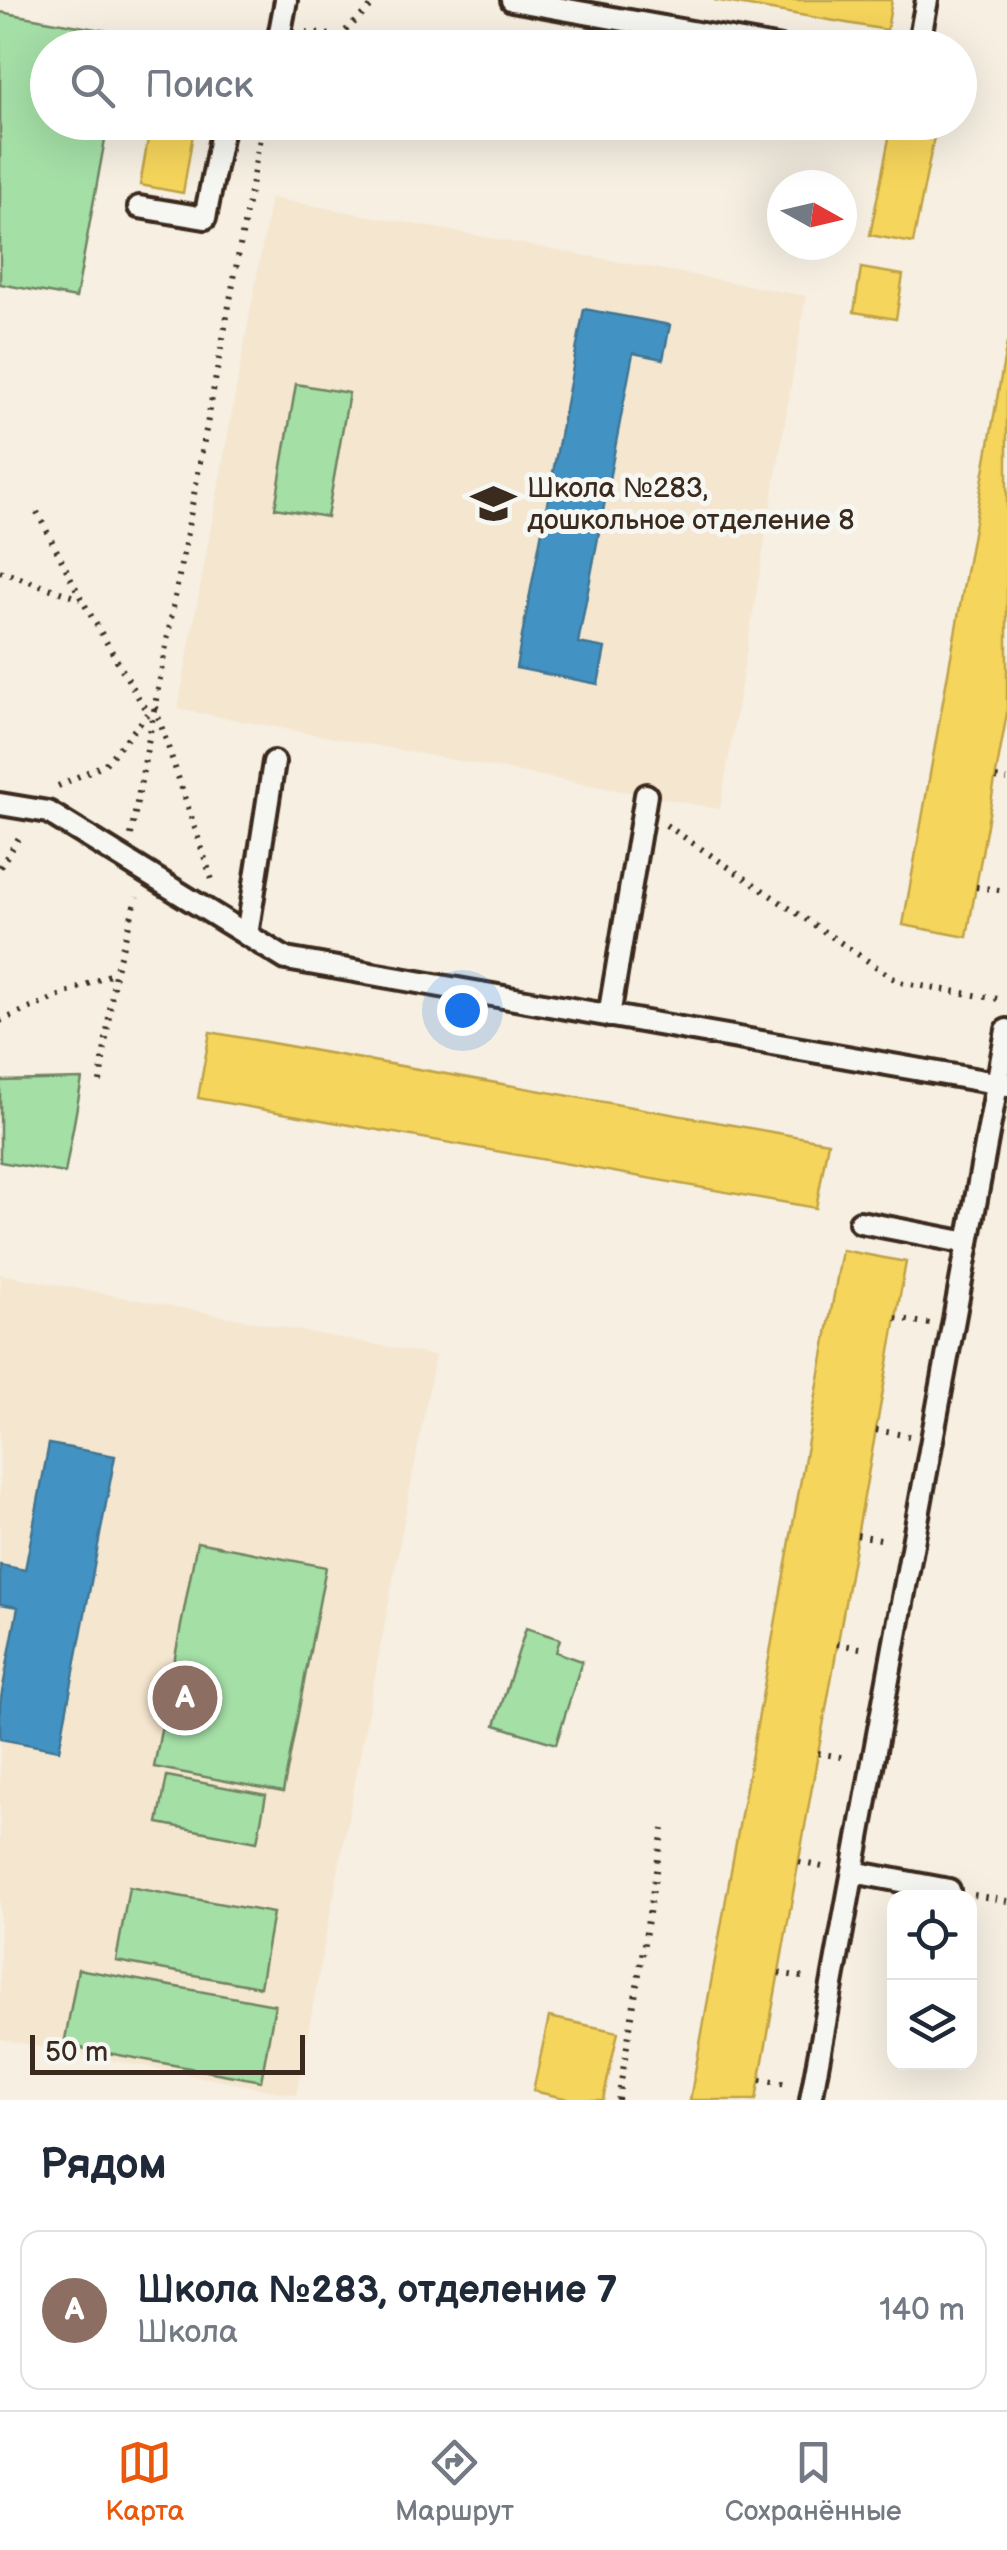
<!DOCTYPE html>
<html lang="ru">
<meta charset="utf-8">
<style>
:root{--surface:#fff;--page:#f6f6f7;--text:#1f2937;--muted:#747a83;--line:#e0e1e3;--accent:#ea580c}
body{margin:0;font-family:"Balsamiq Sans",sans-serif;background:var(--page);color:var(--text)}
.controls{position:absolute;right:30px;bottom:30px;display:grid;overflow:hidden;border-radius:20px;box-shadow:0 10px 40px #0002}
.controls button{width:90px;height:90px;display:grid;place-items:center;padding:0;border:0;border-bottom:2px solid var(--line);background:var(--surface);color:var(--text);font:50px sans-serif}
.compass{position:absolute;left:767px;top:170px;width:90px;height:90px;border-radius:50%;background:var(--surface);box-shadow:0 10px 40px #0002;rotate:98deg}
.scale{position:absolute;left:30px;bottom:25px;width:275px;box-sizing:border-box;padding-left:10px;border:5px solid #3b2a1e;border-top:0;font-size:28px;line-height:35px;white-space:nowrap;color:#3b2a1e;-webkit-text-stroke:8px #f6f6f2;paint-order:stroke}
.you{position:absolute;left:462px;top:1010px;width:35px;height:35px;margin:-25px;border:8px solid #fff;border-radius:50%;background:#1a73e8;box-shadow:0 0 0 15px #1a73e833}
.badge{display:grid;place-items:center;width:65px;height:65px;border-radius:50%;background:var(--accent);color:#fff;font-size:32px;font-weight:700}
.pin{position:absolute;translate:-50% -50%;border:5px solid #fff;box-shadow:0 2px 10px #0006}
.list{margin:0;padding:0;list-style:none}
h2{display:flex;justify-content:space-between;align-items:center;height:130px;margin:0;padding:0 40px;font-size:42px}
h2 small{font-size:32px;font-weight:400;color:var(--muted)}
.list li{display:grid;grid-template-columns:65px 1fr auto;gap:30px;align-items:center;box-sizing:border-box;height:160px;margin:0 20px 20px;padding:0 20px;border:2px solid var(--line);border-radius:20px}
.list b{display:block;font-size:38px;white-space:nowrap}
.list p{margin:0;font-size:32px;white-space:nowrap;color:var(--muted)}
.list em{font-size:32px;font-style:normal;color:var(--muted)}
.icon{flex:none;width:55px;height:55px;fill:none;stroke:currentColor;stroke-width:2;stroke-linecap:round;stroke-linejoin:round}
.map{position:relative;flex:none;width:1007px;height:2100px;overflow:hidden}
.search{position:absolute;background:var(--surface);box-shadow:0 10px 40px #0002;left:30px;right:30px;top:30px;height:110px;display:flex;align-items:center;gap:25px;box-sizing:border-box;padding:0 35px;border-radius:55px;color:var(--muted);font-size:38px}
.sheet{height:310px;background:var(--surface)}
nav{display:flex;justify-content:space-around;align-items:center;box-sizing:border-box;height:140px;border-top:2px solid var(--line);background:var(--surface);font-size:28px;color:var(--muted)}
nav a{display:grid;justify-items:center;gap:5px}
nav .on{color:var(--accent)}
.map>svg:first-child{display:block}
</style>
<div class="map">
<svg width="1007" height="2100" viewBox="0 0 1007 2100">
<rect width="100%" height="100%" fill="#f6efe2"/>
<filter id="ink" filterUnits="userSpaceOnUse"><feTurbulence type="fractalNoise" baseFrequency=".01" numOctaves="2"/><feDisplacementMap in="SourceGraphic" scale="20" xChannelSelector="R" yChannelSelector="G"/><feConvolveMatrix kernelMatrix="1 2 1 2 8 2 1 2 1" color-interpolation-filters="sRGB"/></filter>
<g filter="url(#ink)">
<g fill="#f5e6cf">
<polygon points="271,198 806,296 720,809 178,709"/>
<polygon points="0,1274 435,1356 296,2095 0,2039"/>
</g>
<g fill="#a4dfa6" stroke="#708462" stroke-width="2.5">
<polygon points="0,12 124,34 122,47 48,48 48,122 108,123 76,298 0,284"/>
<polygon points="296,384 349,393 327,517 275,508"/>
<polygon points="82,1079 65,1173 0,1162 0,1081"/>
<polygon points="197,1542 326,1567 283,1792 154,1767"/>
<polygon points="526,1628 560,1639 556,1652 582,1661 556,1744 495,1725"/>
<polygon points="167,1776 266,1795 257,1842 158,1823"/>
<polygon points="129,1887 273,1913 260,1987 116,1961"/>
<polygon points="78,1969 275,2005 261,2081 64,2045"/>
</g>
<g fill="#f6d55c" stroke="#bea249" stroke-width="2.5">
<polygon points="714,0 892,0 887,30"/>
<polygon points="151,122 195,122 183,193 140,185"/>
<polygon points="891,128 934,137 913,243 870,235"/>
<polygon points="861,268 903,275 896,319 854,312"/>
<polygon points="1007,343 1007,713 967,937 903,925"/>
<polygon points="210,1032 828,1142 816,1208 198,1098"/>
<polygon points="842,1250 906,1262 896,1318 756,2100 690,2100"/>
<polygon points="549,2017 618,2032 603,2100 573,2100 533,2091"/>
</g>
<g fill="#4393c3" stroke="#417492" stroke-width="2.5">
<polygon points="584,309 670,325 663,359 633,353 578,643 605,648 598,684 516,668"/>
<polygon points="49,1444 115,1456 59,1750 0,1739 0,1703 18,1607 0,1604 0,1565 25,1570"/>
</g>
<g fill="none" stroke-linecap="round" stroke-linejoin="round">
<defs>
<g id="lane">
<polyline points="512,0 781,48"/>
<polyline points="277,48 286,0"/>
<polyline points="918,48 927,0"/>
<polyline points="139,207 205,218 224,122"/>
<polyline points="0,804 48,812 286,959 1007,1085"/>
<polyline points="247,935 274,762"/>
<polyline points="609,1016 646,795"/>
<polyline points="860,1222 968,1243"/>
<polyline points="853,1872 949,1890"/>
<polyline points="811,2100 1007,1030"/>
</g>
</defs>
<use href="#lane" stroke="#3b2a1e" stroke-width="28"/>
<g stroke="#3b2a1e" stroke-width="6" stroke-dasharray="2.5 8" stroke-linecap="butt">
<polyline points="306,32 340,36 378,0"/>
<polyline points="37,512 82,600 148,714"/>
<polyline points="0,571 80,599"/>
<polyline points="155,707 212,880"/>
<polyline points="996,778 1007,780"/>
<polyline points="58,786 105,764 148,714"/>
<polyline points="666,825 899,982 1004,1000"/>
<polyline points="131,835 263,122"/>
<polyline points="0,867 20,836"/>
<polyline points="976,887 1007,891"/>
<polyline points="0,1021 114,973"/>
<polyline points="100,1082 115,973 137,897"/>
<polyline points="896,1318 930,1324"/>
<polyline points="876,1430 909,1436"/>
<polyline points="857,1535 886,1540"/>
<polyline points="837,1644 866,1649"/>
<polyline points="818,1753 846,1758"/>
<polyline points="799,1862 827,1868"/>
<polyline points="974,1895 1007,1901"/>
<polyline points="779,1973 807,1978"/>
<polyline points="760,2080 788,2084"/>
<polyline points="618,2100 663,1829"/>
</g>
<use href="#lane" stroke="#f6f6f2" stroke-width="20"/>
</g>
</g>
<defs>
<symbol id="school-bare" viewBox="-9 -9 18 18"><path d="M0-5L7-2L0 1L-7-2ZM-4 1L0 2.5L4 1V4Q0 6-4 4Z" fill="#3b2a1e" stroke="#f6f6f2" stroke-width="2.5" paint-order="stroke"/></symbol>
</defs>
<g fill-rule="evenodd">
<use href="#school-bare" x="462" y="472" width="63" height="63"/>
</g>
<g text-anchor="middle" stroke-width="10" stroke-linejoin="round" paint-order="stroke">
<g font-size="28" fill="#3b2a1e" stroke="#f6f6f2" text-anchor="start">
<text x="527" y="497">Школа №283,<tspan x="527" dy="32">дошкольное отделение 8</tspan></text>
</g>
</g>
</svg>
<div class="controls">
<button><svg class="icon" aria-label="locate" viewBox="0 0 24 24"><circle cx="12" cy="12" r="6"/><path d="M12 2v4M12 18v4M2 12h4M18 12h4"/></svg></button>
<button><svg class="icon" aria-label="layers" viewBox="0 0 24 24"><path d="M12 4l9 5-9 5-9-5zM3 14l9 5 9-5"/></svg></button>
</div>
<svg class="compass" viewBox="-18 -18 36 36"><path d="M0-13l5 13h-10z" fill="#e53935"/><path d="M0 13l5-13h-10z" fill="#747a83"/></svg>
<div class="scale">50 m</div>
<div class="you"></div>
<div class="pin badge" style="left:185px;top:1698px;background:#8d6e63">A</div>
<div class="search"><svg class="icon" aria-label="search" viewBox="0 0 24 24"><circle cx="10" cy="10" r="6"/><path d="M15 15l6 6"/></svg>Поиск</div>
</div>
<section class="sheet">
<h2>Рядом<small></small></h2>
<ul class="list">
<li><span class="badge" style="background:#8d6e63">A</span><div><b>Школа №283, отделение 7</b><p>Школа</p></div><em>140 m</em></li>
</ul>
</section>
<nav>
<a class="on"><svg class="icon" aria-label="map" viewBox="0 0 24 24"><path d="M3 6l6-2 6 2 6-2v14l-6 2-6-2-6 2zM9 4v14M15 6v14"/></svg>Карта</a>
<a><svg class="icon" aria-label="directions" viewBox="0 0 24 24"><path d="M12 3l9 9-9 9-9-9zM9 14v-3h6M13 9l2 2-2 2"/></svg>Маршрут</a>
<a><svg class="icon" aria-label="saved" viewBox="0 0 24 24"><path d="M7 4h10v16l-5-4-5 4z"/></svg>Сохранённые</a>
</nav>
